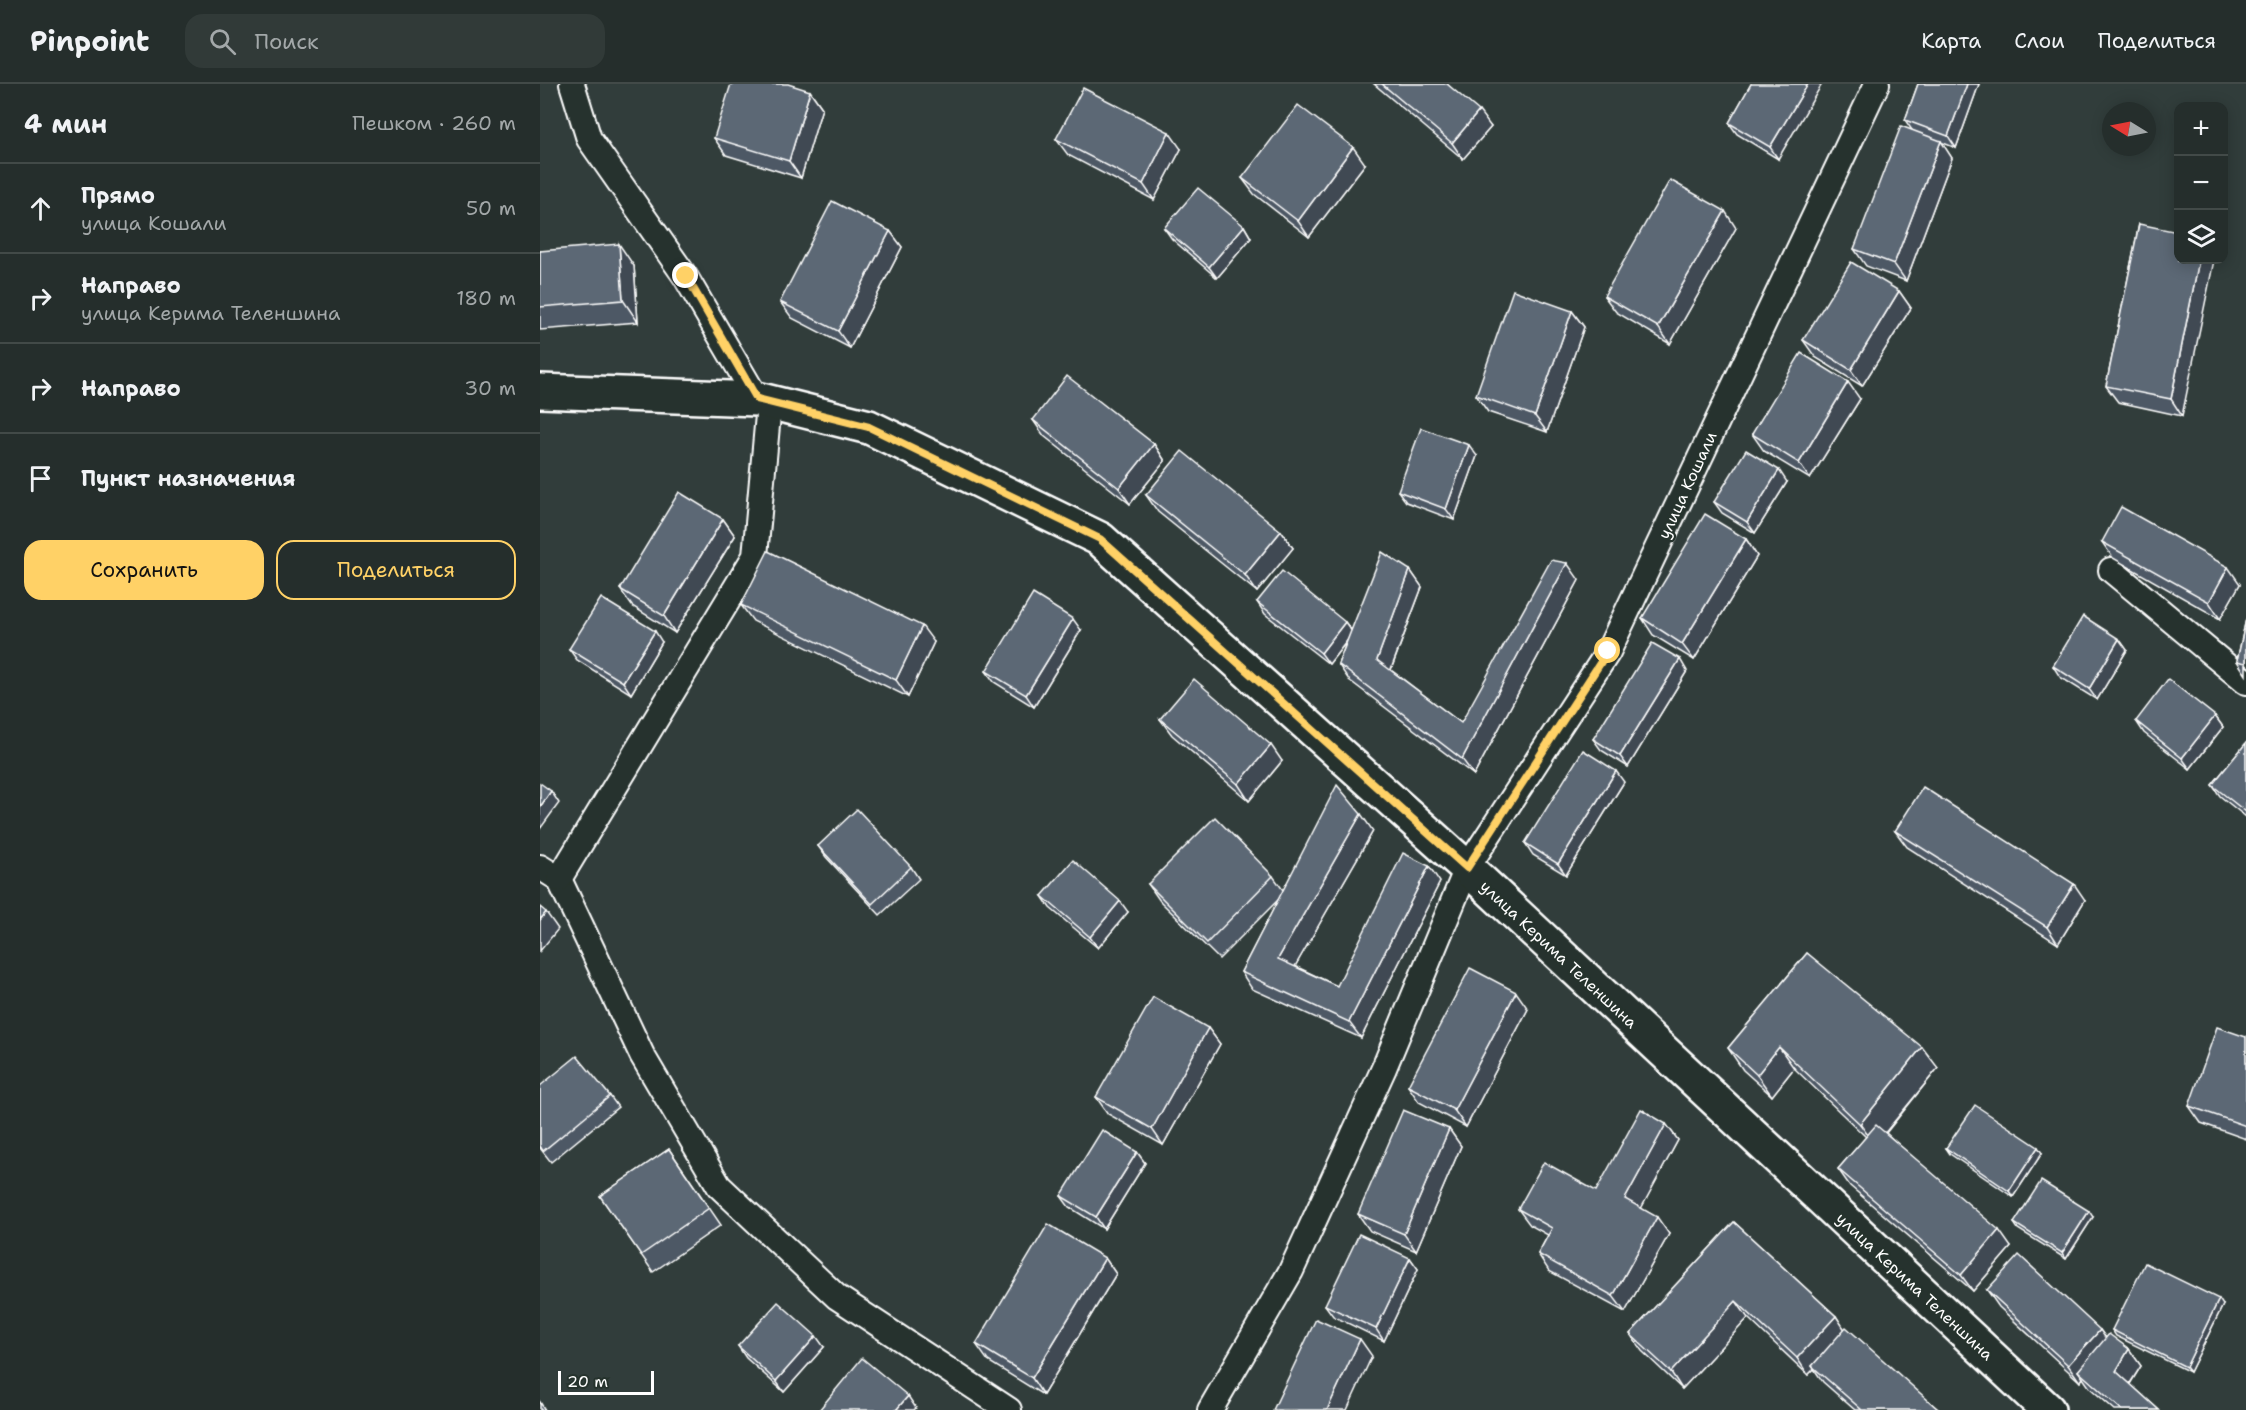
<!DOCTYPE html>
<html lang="ru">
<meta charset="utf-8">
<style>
:root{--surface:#252e2c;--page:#313a38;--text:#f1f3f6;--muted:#a3a8a9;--line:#424a48;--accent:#ffd166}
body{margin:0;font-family:"Shantell Sans",sans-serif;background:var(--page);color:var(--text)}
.controls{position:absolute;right:18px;top:18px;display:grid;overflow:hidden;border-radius:12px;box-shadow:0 3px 15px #0003}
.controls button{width:54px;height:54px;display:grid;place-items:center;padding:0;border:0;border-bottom:2px solid var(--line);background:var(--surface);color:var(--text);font:30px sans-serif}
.compass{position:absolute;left:1562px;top:18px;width:54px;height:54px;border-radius:50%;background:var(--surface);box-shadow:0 3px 15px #0003;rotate:280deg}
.scale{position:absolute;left:18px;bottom:15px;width:96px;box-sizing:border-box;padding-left:6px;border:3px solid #fff;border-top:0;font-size:16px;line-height:21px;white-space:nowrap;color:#fff;-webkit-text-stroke:4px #26332d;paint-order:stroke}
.stop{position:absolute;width:18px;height:18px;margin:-14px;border:4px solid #ffd166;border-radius:50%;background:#fff}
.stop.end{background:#ffd166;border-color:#fff;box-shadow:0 2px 6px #0008}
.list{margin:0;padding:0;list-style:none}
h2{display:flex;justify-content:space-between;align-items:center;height:78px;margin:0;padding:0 24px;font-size:26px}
h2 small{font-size:20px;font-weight:400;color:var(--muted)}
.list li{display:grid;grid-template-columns:39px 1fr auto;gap:18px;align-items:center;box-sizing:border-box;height:90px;padding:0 24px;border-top:2px solid var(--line)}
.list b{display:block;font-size:22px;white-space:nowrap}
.list p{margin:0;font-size:20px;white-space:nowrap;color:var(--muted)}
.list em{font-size:20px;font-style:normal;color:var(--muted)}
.actions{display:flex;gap:12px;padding:18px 24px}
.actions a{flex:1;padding:14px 0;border:2px solid var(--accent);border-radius:18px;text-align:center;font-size:21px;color:var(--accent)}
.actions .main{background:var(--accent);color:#111}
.icon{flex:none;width:33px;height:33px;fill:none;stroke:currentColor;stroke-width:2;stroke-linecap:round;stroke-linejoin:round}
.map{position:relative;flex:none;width:1706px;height:1326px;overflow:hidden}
header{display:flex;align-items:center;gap:36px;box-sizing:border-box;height:84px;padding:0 30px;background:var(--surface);border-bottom:2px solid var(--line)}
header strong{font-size:28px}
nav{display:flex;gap:33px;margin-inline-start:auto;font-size:21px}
.search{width:420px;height:54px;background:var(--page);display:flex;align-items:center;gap:15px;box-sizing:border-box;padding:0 21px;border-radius:18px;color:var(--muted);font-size:22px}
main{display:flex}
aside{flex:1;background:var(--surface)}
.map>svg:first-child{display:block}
</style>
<header>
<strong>Pinpoint</strong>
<div class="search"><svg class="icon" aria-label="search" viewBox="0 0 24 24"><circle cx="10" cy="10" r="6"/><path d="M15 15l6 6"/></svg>Поиск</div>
<nav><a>Карта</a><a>Слои</a><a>Поделиться</a></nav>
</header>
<main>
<aside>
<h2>4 мин<small>Пешком · 260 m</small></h2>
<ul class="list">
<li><svg class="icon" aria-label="ahead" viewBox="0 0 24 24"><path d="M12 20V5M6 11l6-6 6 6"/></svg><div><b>Прямо</b><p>улица Кошали</p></div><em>50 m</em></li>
<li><svg class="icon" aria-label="right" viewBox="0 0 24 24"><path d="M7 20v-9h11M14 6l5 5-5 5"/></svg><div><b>Направо</b><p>улица Керима Теленшина</p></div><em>180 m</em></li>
<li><svg class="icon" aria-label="right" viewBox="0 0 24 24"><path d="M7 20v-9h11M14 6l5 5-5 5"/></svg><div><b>Направо</b></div><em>30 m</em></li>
<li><svg class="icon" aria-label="arrive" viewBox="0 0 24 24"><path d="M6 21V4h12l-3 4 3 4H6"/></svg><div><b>Пункт назначения</b></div></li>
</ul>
<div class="actions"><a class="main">Сохранить</a><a>Поделиться</a></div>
</aside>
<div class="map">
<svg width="1706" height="1326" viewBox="0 0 1706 1326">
<rect width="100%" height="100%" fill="#313d3b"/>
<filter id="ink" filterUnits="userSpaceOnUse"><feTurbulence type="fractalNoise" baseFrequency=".0167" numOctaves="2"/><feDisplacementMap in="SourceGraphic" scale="12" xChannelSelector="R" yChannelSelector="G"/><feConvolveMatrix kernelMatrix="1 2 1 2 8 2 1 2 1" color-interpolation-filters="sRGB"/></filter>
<g filter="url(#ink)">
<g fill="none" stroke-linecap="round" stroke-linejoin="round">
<defs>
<g id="street">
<polyline points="32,0 49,55 145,192 217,315"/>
<polyline points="1571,486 1706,598"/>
<polyline points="0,783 19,795 102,971 179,1102 297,1213 469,1326"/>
<polyline points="19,795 215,472 229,320"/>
<polyline points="670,1326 751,1187 844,984 927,784 1068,568 1337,0"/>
</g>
<polyline id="secondary" points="0,307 217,315 329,343 560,455 927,784 1508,1326"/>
</defs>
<use href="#street" stroke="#fff" stroke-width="28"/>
<use href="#secondary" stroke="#fff" stroke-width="38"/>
<use href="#street" stroke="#26332d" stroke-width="24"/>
<use href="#secondary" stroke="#26332d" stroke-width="33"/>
</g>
<g fill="#4e5965" stroke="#fff" stroke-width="1.5">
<polygon points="834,0 907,0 951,43 923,75"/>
<polygon points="1211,0 1238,75 1197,50 1189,39"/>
<polygon points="1378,0 1439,0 1416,64 1401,58 1412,74 1366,197 1326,182 1314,165 1372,46 1365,36"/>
<polygon points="270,7 282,24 261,94 186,71 174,54"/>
<polygon points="516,55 641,65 614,116 528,71"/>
<polygon points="825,80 769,153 714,110 702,94"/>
<polygon points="1599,140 1642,332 1578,318 1566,302"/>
<polygon points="704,142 711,154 677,194 632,155 624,144"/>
<polygon points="1196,144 1130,260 1076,228 1064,212"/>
<polygon points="350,147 362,163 310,264 252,234 240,218"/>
<polygon points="0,167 94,182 98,238 0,246"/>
<polygon points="1359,207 1371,224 1322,302 1275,273 1263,256"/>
<polygon points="1032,227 1044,243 1007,348 948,328 936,311"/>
<polygon points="1320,315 1270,395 1224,367 1212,350"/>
<polygon points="493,336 614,360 625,377 590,420 504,352"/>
<polygon points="937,372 914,436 866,418 858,407"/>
<polygon points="1247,398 1215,449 1182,429 1174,418"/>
<polygon points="606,411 741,447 753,464 717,508 618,428"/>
<polygon points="183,435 195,452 135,549 92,522 80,505"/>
<polygon points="1206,455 1217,472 1154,576 1113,551 1102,534"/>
<polygon points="1562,458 1700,500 1680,535 1573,474"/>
<polygon points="870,486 882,503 851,586 921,639 1039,496 934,691 809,596 798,580 807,557 789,580 725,530 717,518 805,538 811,546"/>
<polygon points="201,521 394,558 368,613 213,537"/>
<polygon points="1706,535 1706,591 1697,577"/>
<polygon points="541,546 494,623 454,598 446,587"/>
<polygon points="1579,555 1587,566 1557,616 1520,593 1513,582"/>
<polygon points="122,558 91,610 37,576 29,565"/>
<polygon points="1147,587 1088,683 1061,666 1053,655"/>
<polygon points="1675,632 1683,643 1650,685 1604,649 1596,637"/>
<polygon points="620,635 742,677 709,717 632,651"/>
<polygon points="1706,659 1706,733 1680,712 1672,701"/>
<polygon points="1084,698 1026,791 993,771 985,759"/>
<polygon points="833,747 755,882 797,902 900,798 821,954 712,905 701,888 739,815 679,875 620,817 608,800 733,792 743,806"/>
<polygon points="1355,747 1545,816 1518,860 1367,763"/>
<polygon points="278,762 371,783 379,795 340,831 286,773"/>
<polygon points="502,812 588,828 558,864 510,824"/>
<polygon points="1267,869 1398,984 1346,1049 1471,1163 1433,1207 1310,1102 1298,1085 1326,1053 1254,984 1232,1012 1203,986 1188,964"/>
<polygon points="988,925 926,1043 879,1018 868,1002"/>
<polygon points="668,944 680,960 623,1061 568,1030 556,1013"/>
<polygon points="1706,953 1706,1055 1661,1039 1649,1022"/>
<polygon points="0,1002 70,1012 78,1023 11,1078 0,1064"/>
<polygon points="1126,1040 1138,1056 1101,1124 1129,1150 1085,1228 1009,1187 998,1170 1008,1151 990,1141 978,1125 1056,1107"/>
<polygon points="909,1045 921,1062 876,1167 830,1147 818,1130"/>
<polygon points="1406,1064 1502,1069 1473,1113 1410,1070"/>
<polygon points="129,1065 181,1141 113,1188 60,1112"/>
<polygon points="597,1068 605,1079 564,1145 529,1123 521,1112"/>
<polygon points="1553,1133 1526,1175 1478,1145 1474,1139"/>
<polygon points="1194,1138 1296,1232 1304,1245 1399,1326 1315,1326 1283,1298 1274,1285 1268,1291 1208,1234 1142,1305 1102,1267 1090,1250"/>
<polygon points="565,1174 576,1190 503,1311 448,1277 436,1260"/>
<polygon points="870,1174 878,1185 844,1257 793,1232 785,1221"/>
<polygon points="1447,1206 1560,1246 1566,1254 1589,1265 1601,1282 1590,1300 1619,1326 1575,1326 1550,1304 1543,1294 1540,1298 1459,1223"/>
<polygon points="1683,1221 1650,1288 1576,1252 1572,1246"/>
<polygon points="198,1262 284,1263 244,1308 206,1274"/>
</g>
<g fill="#404852" stroke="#fff" stroke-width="1.5">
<polygon points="1268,0 1282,0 1238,75 1230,63"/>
<polygon points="1427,0 1439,0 1416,64 1408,52"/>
<polygon points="270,7 282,24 261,94 249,77"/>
<polygon points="939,27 951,43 923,75 912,59"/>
<polygon points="629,48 641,65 614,116 603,100"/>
<polygon points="1401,57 1412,74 1366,197 1354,180"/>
<polygon points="813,63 825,80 769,153 758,137"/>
<polygon points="1185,127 1196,144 1130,260 1118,243"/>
<polygon points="704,142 711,154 677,194 669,183"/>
<polygon points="350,147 362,163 310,264 298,247"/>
<polygon points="79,160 94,182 98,238 83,216"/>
<polygon points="1659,176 1674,176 1642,332 1631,315"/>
<polygon points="1359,207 1371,224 1322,302 1311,286"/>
<polygon points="1032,227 1044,243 1007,348 995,332"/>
<polygon points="1308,298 1320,315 1270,395 1259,379"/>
<polygon points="614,360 625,377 590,420 579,404"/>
<polygon points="929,361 937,372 914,436 906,425"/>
<polygon points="1239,386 1247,398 1215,449 1207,438"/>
<polygon points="183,435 195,452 135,549 124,532"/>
<polygon points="741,447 753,464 717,508 705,491"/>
<polygon points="1206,455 1217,472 1154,576 1142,560"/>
<polygon points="1027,479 1039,496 934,691 922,675"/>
<polygon points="1688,483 1700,500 1680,535 1669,518"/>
<polygon points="870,486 882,503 848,593 837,576"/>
<polygon points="533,535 541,546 494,623 486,611"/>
<polygon points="805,538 813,549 789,580 781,569"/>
<polygon points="382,542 394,558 368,613 356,596"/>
<polygon points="115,547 122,558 91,610 83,598"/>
<polygon points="1579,555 1587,566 1557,616 1549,605"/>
<polygon points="1140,575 1147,587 1088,683 1080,672"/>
<polygon points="1675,632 1683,643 1650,685 1642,674"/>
<polygon points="731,661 742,677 709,717 698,700"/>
<polygon points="1076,687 1084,698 1026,791 1018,780"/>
<polygon points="11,707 19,719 0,745 0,723"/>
<polygon points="821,730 833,747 750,891 738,875"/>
<polygon points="889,782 900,798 821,954 809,938"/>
<polygon points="1534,800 1545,816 1518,860 1507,843"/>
<polygon points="580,817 588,828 558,864 550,853"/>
<polygon points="6,828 18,845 0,867 0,836"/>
<polygon points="976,908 988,925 926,1043 914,1026"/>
<polygon points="668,944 680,960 623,1061 612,1045"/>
<polygon points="1239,963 1254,984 1232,1012 1217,991"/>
<polygon points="1382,963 1398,984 1335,1061 1320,1040"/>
<polygon points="1126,1040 1138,1056 1097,1132 1085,1115"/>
<polygon points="909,1045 921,1062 876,1167 864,1150"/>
<polygon points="1498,1063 1502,1069 1473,1113 1469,1107"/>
<polygon points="597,1068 605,1079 564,1145 556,1133"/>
<polygon points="1549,1127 1553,1133 1526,1175 1522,1169"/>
<polygon points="1117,1133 1129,1150 1085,1228 1073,1212"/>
<polygon points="1459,1146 1471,1163 1433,1207 1421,1191"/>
<polygon points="565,1174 576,1190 503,1311 492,1294"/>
<polygon points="870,1174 878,1185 844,1257 836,1245"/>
<polygon points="1679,1215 1683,1221 1650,1288 1646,1283"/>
<polygon points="1196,1217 1208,1234 1142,1305 1131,1288"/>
<polygon points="1296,1232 1307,1249 1272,1282 1274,1285 1268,1291 1257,1274"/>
<polygon points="1560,1246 1572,1263 1538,1287 1543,1294 1540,1298 1528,1281"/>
<polygon points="276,1252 284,1263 244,1308 236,1297"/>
<polygon points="820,1255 832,1272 807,1326 787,1326"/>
<polygon points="1589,1265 1601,1282 1587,1304 1576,1287"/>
<polygon points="368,1312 376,1324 374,1326 356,1326"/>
</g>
<g fill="#5b6775" stroke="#fff" stroke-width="1.5">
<polygon points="191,0 248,0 270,7 249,77 174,54"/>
<polygon points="842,0 907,0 939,27 912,59"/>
<polygon points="1211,0 1268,0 1230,63 1189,39"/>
<polygon points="1378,0 1427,0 1408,52 1365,36"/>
<polygon points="543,4 629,48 603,100 516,55"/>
<polygon points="758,21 813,63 758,137 702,94"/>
<polygon points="1361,42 1401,57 1354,180 1314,165"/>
<polygon points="1130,96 1185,127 1118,243 1064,212"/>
<polygon points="658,104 704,142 669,183 624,144"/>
<polygon points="292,117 350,147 298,247 240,218"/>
<polygon points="1599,140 1638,148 1638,176 1659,176 1631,315 1566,302"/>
<polygon points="79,160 83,216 0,223 0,167"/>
<polygon points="1311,178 1359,207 1311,286 1263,256"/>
<polygon points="973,206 1032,227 995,332 936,311"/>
<polygon points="1261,269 1308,298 1259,379 1212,350"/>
<polygon points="527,292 614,360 579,404 493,336"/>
<polygon points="881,344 929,361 906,425 858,407"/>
<polygon points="1206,366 1239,386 1207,438 1174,418"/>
<polygon points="642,367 741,447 705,491 606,411"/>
<polygon points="139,408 183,435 124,532 80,505"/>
<polygon points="1581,423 1688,483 1669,518 1562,458"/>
<polygon points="1165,430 1206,455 1142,560 1102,534"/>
<polygon points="228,467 382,542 356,596 201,521"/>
<polygon points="842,468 870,486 837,576 921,639 1011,476 1027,479 922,675 798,580"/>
<polygon points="742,487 805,538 781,569 717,518"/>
<polygon points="493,510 533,535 486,611 446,587"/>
<polygon points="61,514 115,547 83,598 29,565"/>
<polygon points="1543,532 1579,555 1549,605 1513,582"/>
<polygon points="1706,535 1706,579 1697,577"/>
<polygon points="1112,559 1140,575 1080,672 1053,655"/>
<polygon points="654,595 731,661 698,700 620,635"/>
<polygon points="1628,595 1675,632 1642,674 1596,637"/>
<polygon points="1706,659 1706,728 1672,701"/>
<polygon points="1043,666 1076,687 1018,780 985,759"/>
<polygon points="0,699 11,707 0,723"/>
<polygon points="797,701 821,730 738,875 797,902 863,769 889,782 809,938 701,888"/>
<polygon points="1383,703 1534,800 1507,843 1355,747"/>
<polygon points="317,725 371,783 332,820 278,762"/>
<polygon points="675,733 733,792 667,859 608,800"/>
<polygon points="533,776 580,817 550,853 502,812"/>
<polygon points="0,823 6,828 0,836"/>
<polygon points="1267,869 1382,963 1320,1040 1239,963 1217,991 1188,964"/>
<polygon points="930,884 976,908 914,1026 868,1002"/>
<polygon points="613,913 668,944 612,1045 556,1013"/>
<polygon points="1677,943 1706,953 1706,1042 1649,1022"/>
<polygon points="37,972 70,1012 3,1067 0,1062 0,1002"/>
<polygon points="1435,1021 1498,1063 1469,1107 1406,1064"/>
<polygon points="1101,1025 1126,1040 1085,1115 1117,1133 1073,1212 998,1170 1012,1144 978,1125 1004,1078 1056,1107"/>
<polygon points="863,1026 909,1045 864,1150 818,1130"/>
<polygon points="1336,1041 1459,1146 1421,1191 1298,1085"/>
<polygon points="562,1046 597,1068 556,1133 521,1112"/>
<polygon points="129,1065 169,1124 101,1171 60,1112"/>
<polygon points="1501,1097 1549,1127 1522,1169 1474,1139"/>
<polygon points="1194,1138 1296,1232 1257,1274 1196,1217 1131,1288 1090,1250"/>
<polygon points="508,1140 565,1174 492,1294 436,1260"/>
<polygon points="819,1150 870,1174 836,1245 785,1221"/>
<polygon points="1479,1171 1560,1246 1528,1281 1447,1206"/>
<polygon points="1605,1179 1679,1215 1646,1283 1572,1246"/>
<polygon points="238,1218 276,1252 236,1297 198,1262"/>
<polygon points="776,1235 820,1255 787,1326 733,1326"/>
<polygon points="1306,1243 1399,1326 1322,1326 1272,1282"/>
<polygon points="1569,1250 1589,1265 1576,1287 1619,1326 1582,1326 1538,1287"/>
<polygon points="322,1274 368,1312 356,1326 279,1326"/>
<polygon points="0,1318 5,1326 0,1326"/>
</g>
</g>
<g fill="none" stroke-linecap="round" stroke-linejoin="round" filter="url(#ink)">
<polyline stroke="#ffd166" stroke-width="8" points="146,192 217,315 329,343 560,455 927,784 1068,567"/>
</g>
<g text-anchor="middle" stroke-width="4.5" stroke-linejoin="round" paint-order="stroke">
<g font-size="16" fill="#fff" stroke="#26332d">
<text transform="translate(1147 401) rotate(-65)" y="6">улица Кошали</text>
<text transform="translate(1019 870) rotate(43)" y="6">улица Керима Теленшина</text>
<text transform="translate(1375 1202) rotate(43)" y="6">улица Керима Теленшина</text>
</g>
</g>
</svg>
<div class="controls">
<button>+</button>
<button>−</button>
<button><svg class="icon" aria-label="layers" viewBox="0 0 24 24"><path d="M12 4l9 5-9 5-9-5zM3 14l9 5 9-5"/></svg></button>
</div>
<svg class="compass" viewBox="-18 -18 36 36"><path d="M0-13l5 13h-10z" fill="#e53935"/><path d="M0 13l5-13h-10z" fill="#a3a8a9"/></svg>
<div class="scale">20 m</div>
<div class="stop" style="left:1068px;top:567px"></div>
<div class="stop end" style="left:146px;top:192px"></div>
</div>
</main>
